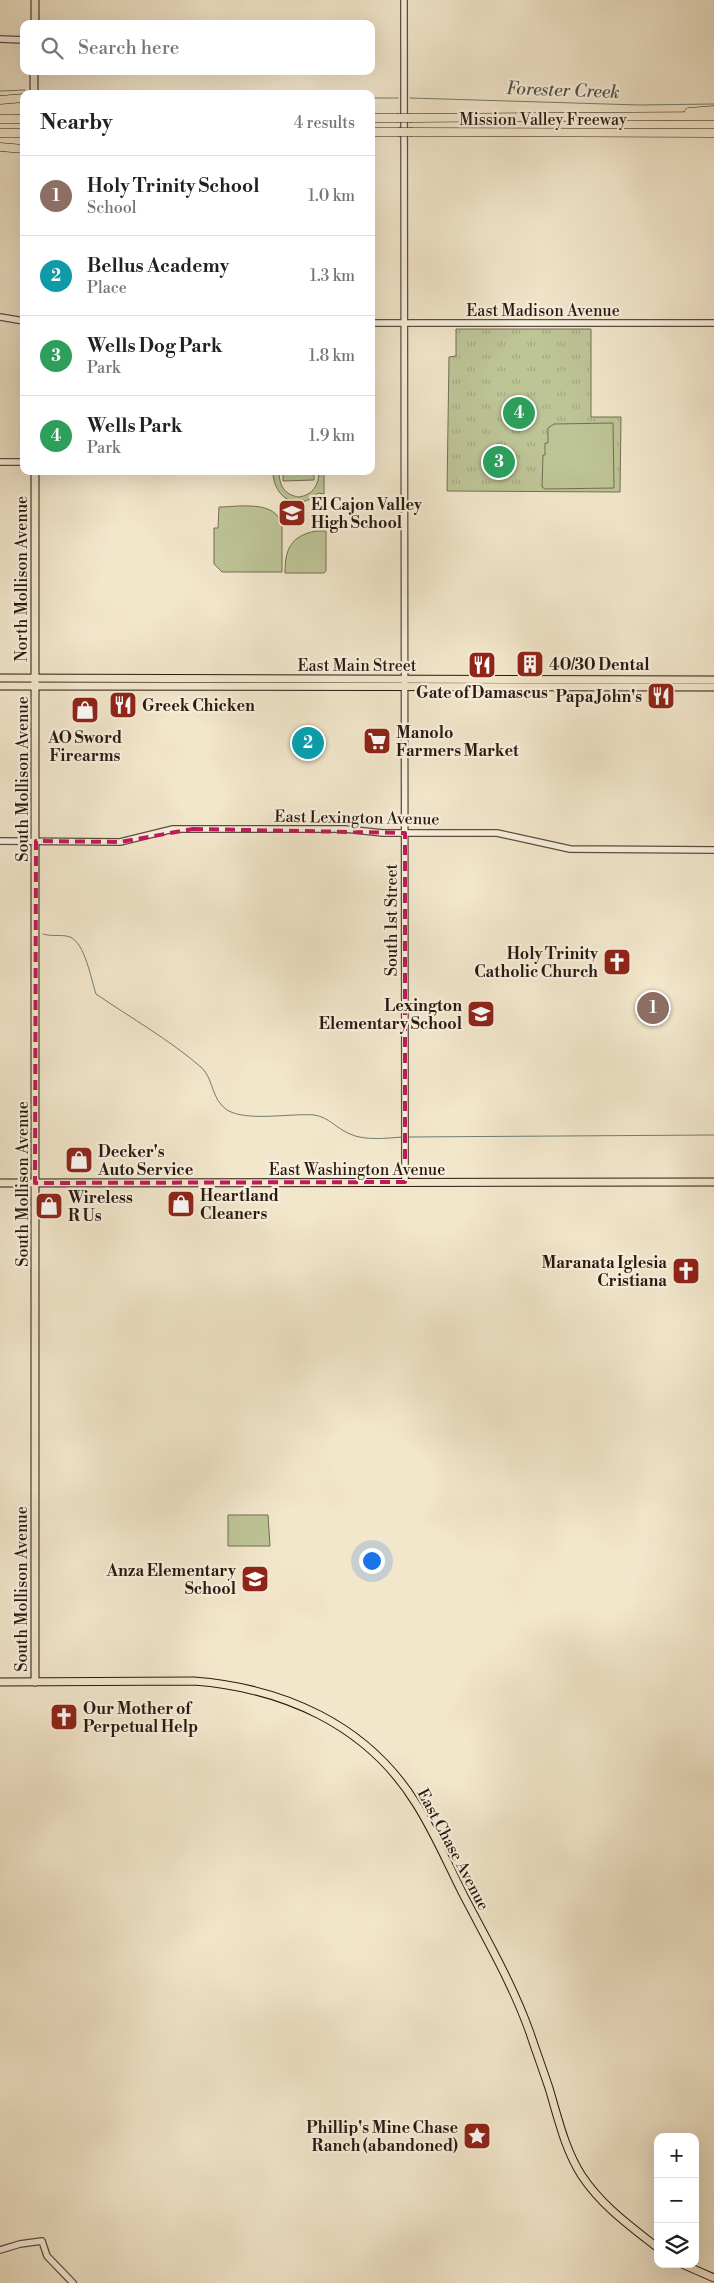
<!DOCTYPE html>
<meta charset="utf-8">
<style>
:root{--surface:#fff;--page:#f2f2f2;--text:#202124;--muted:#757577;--line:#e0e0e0;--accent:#db2777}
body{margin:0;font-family:"Libre Bodoni",serif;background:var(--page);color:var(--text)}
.controls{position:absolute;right:15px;bottom:15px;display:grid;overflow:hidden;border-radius:10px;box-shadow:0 5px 20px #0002}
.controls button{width:45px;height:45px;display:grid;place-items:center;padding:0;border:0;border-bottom:1px solid var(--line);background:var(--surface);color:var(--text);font:25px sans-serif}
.you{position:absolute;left:371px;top:1560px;width:18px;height:18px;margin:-12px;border:4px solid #fff;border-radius:50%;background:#1a73e8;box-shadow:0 0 0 8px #1a73e833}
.badge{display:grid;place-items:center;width:32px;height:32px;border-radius:50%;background:var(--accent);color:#fff;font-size:16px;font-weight:700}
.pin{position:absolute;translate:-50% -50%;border:2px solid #fff;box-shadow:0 1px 5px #0006}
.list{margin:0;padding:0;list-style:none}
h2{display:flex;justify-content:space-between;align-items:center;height:65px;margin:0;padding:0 20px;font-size:21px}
h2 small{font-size:16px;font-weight:400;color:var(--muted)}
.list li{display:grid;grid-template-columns:32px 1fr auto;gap:15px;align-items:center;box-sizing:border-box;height:80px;padding:0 20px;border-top:1px solid var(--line)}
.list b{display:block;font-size:19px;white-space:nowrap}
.list p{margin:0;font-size:16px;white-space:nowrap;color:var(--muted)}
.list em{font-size:16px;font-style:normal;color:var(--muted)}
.icon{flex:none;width:28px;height:28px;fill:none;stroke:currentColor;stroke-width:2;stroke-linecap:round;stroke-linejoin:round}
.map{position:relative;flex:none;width:714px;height:2283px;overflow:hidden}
.search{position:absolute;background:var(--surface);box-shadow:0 5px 20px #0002;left:20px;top:20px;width:355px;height:55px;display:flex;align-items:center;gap:12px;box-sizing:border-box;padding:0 18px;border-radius:10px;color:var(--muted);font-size:19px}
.panel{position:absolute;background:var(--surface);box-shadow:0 5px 20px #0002;left:20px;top:90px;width:355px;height:385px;border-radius:10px}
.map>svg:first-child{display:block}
</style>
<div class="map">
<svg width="714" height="2283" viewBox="0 0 714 2283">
<defs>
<pattern id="park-tufts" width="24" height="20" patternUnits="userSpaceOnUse" patternTransform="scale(1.25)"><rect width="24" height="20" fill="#bdc496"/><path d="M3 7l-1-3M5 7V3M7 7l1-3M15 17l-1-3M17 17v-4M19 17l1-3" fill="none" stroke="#a2a880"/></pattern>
</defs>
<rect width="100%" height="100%" fill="#f2e6cb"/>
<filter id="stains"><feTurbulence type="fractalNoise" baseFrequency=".004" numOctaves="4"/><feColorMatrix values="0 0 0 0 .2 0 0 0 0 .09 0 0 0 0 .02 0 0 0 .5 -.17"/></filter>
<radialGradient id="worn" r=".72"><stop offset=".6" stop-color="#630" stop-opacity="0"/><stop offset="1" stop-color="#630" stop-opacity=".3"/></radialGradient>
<polygon fill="url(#park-tufts)" stroke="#736e53" points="456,329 591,329 591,417 621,417 620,492 447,491 449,357 456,356"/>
<g fill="#bdc496" stroke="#736e53">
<polygon points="613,423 614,488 545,489 542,487 543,455 545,455 545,443 548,443 548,428 554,424"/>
<path d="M273,471H279C279,485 284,495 299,497C313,495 319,485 319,471H324V494L318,493C298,513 273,498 273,471Z"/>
<polygon points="283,471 314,471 314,480 283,481"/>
<path d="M219,507C238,507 277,499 282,526V572H222L214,564V528H218Z"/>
<path d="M316,531H326V571L324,573H285C285,550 290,536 316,531Z"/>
<polygon points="228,1515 268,1515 270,1546 228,1546"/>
</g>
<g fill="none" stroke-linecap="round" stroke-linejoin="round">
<g stroke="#6d7d72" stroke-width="1">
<polyline points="0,91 25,90"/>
<polyline points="43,91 83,94"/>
<polyline points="371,98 398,98"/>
<polyline points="410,98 639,105 714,104"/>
<path d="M43,934C52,937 62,934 70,937C85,943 91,979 96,994C131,1018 170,1040 202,1068C214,1080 211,1099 227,1110C247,1122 290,1113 314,1115C329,1117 337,1129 350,1134C365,1141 387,1138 403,1137"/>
<polyline points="407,1137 714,1135"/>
</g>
<defs>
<g id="minor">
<polyline points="404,0 405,1182"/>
<polyline points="0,39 24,40"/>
<polyline points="0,317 24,321"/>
<polyline points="371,323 714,323"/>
<polyline points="0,462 24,462"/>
<polyline points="0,841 120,842 173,829 345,829 383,833 497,833 570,849 714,850"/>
<polyline points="0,2250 20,2244 42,2241 47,2256 73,2283"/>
</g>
<g id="major">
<polyline points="35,0 35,24"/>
<polyline points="34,94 34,71"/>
<polyline points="0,678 714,680"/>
<polyline points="0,686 714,687"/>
<polyline points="0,1183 714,1182"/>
<path d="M0,1682L194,1681C283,1688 366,1724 415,1802C434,1831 448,1865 464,1896C487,1940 513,1985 530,2033C536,2051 543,2070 549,2088C558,2118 565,2150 582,2176C602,2206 630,2226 658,2248"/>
<polyline points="35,1682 35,471"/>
<polyline points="682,2264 714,2278"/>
</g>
<g id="highway">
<polyline points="0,100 24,98"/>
<polyline points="689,112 714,110"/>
<polyline points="371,118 397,118"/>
<polyline points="412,118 714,116"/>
<polyline points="0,119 24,119"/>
<polyline points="371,132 398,132"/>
<polyline points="412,132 714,133"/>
<polyline points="0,133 24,133"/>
<polyline points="0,147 24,149"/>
</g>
</defs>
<use href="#minor" stroke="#5b4c3f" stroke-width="8"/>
<use href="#major" stroke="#291810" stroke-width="9"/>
<use href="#highway" stroke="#291810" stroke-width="9"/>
<use href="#minor" stroke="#f7efdd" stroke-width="5.5"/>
<use href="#major" stroke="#f2e6cb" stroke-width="7"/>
<use href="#highway" stroke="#f2e6cb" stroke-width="8"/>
<defs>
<g id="highway-bridge">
<polyline points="397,118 412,118"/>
<polyline points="398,132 412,132"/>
</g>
</defs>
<use href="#highway-bridge" stroke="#291810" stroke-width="9" stroke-linecap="butt"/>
<use href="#highway-bridge" stroke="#f2e6cb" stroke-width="8"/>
</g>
<path fill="none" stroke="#c2185b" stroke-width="4" stroke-dasharray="10 6" stroke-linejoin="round" d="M193,829L405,833V1182L35,1183L36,841L120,842Z"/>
<defs>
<symbol id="school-square" viewBox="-11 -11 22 22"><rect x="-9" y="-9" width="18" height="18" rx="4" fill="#8f2418" stroke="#f7efdd"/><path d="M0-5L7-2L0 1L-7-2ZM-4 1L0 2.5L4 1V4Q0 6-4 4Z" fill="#fff"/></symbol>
<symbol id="building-square" viewBox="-11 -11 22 22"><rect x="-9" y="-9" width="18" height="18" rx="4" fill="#8f2418" stroke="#f7efdd"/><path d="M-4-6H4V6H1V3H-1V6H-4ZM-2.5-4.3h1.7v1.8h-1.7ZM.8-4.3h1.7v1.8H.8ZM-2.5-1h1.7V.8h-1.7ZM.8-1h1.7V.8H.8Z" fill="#fff"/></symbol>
<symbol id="restaurant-square" viewBox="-11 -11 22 22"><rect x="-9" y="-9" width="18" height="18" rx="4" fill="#8f2418" stroke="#f7efdd"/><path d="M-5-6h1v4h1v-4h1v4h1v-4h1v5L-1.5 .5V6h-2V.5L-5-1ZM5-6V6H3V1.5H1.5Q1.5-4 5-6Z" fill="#fff"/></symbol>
<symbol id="shop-square" viewBox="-11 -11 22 22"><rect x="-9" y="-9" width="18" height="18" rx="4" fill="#8f2418" stroke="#f7efdd"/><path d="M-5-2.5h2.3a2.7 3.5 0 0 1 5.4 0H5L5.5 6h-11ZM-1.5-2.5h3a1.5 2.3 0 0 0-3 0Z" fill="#fff"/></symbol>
<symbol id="supermarket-square" viewBox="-11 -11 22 22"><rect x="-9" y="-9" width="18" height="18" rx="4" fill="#8f2418" stroke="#f7efdd"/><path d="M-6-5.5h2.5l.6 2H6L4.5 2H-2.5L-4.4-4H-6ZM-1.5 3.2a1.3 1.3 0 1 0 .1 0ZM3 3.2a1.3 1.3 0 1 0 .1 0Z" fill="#fff"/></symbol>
<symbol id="church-square" viewBox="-11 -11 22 22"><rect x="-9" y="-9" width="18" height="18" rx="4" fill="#8f2418" stroke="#f7efdd"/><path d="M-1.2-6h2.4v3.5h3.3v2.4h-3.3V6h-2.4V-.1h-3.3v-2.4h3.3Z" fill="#fff"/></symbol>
<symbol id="sight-square" viewBox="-11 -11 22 22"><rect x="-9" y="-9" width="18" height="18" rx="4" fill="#8f2418" stroke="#f7efdd"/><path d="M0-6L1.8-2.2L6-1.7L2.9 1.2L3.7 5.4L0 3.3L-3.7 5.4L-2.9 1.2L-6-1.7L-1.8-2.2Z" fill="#fff"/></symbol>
</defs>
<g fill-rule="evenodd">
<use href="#school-square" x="276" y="497" width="32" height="32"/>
<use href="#building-square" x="514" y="648" width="32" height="32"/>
<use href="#restaurant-square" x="466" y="649" width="32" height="32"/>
<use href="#restaurant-square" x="645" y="680" width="32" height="32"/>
<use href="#restaurant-square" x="107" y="689" width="32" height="32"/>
<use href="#shop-square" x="69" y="694" width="32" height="32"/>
<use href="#supermarket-square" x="361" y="725" width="32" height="32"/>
<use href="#church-square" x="601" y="946" width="32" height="32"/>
<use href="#school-square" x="465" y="998" width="32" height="32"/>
<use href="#shop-square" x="63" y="1144" width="32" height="32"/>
<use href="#shop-square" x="165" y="1188" width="32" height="32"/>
<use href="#shop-square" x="33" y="1190" width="32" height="32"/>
<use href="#church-square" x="670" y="1255" width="32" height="32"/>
<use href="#school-square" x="239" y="1563" width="32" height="32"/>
<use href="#church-square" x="48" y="1701" width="32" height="32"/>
<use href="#sight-square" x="461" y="2120" width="32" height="32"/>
</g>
<g text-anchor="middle" stroke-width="4.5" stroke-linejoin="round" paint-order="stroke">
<g font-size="16" fill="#291810" stroke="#f7efdd">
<text x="543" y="125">Mission Valley Freeway</text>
<text x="543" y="316">East Madison Avenue</text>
<text transform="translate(21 579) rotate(-90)" y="6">North Mollison Avenue</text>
<text x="357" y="671">East Main Street</text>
<text transform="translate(22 779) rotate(-90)" y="6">South Mollison Avenue</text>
<text transform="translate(357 817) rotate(1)" y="6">East Lexington Avenue</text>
<text transform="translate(391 920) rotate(-90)" y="6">South 1st Street</text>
<text x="357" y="1175">East Washington Avenue</text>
<text transform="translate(22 1184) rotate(-90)" y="6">South Mollison Avenue</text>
<text transform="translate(21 1589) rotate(-90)" y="6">South Mollison Avenue</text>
<text transform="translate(454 1849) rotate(62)" y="6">East Chase Avenue</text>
</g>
<g font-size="16" font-weight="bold" fill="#291810" stroke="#f7efdd" text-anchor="start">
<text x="311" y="510">El Cajon Valley<tspan x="311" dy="18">High School</tspan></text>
<text x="549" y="670">40/30 Dental</text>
<text x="482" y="698" text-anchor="middle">Gate of Damascus</text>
<text x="642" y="702" text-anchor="end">Papa John's</text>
<text x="142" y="711">Greek Chicken</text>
<text x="396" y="738">Manolo<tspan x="396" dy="18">Farmers Market</tspan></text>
<text x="85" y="743" text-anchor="middle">AO Sword<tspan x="85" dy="18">Firearms</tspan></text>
<text x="598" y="959" text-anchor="end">Holy Trinity<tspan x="598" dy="18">Catholic Church</tspan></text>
<text x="462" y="1011" text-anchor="end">Lexington<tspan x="462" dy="18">Elementary School</tspan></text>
<text x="98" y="1157">Decker's<tspan x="98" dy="18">Auto Service</tspan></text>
<text x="200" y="1201">Heartland<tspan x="200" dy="18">Cleaners</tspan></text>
<text x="68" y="1203">Wireless<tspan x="68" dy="18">R Us</tspan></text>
<text x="667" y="1268" text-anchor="end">Maranata Iglesia<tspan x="667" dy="18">Cristiana</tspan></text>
<text x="236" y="1576" text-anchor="end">Anza Elementary<tspan x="236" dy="18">School</tspan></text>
<text x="83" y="1714">Our Mother of<tspan x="83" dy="18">Perpetual Help</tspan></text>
<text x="458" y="2133" text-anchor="end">Phillip's Mine Chase<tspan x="458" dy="18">Ranch (abandoned)</tspan></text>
</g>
<g font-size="18" font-style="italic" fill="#515349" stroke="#f7efdd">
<text transform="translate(563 90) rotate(2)" y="6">Forester Creek</text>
</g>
</g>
<rect width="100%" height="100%" filter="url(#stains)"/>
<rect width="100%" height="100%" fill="url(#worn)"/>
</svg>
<div class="controls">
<button>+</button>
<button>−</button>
<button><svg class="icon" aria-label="layers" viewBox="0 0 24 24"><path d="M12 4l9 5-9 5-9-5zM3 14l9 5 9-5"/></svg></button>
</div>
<div class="you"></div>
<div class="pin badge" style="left:653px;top:1008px;background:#8d6e63">1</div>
<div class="pin badge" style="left:308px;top:743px;background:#0f9aa8">2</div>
<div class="pin badge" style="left:499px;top:462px;background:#2e9e5b">3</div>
<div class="pin badge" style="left:519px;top:413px;background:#2e9e5b">4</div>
<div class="search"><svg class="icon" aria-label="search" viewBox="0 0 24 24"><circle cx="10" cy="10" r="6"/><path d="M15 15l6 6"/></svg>Search here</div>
<section class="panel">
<h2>Nearby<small>4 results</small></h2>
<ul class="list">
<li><span class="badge" style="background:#8d6e63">1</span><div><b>Holy Trinity School</b><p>School</p></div><em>1.0 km</em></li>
<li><span class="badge" style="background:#0f9aa8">2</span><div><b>Bellus Academy</b><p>Place</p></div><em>1.3 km</em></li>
<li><span class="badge" style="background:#2e9e5b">3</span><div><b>Wells Dog Park</b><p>Park</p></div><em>1.8 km</em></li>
<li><span class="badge" style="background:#2e9e5b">4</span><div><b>Wells Park</b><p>Park</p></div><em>1.9 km</em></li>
</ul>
</section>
</div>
